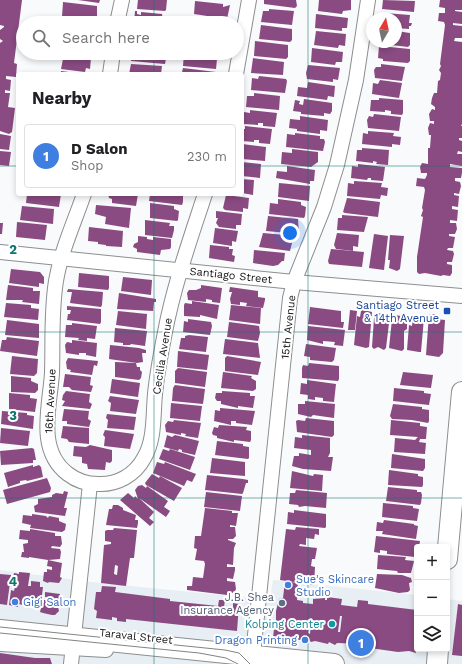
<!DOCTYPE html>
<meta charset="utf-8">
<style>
:root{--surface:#fff;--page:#f6f6f6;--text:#202124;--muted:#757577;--line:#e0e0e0;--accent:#d93025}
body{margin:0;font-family:"Work Sans",sans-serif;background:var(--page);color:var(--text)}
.controls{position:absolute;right:12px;bottom:12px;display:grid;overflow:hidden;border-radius:4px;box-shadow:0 2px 6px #0003}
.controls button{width:36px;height:36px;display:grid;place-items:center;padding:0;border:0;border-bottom:1px solid var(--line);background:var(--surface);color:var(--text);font:20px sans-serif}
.compass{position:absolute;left:366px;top:12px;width:36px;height:36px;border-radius:50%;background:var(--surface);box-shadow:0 2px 6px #0003;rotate:9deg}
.you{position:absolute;left:290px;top:233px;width:14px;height:14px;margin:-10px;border:3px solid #fff;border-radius:50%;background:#1a73e8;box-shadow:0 0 0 6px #1a73e833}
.badge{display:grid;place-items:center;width:26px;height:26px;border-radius:50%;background:var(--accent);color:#fff;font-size:13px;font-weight:700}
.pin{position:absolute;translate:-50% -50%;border:2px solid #fff;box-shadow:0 1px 4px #0006}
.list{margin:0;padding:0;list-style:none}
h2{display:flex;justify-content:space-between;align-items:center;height:52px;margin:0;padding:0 16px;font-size:17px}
h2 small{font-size:13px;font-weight:400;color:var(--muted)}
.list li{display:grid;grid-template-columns:26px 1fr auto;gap:12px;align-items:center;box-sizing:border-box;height:64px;margin:0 8px 8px;padding:0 8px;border:1px solid var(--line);border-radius:4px}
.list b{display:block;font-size:15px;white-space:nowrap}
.list p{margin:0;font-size:13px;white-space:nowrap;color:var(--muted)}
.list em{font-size:13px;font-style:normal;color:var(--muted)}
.icon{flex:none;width:22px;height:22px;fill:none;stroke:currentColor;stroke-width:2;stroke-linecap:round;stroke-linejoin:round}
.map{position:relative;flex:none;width:462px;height:664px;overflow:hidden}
.search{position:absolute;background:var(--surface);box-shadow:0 2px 6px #0003;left:16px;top:16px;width:228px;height:44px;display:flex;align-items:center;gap:10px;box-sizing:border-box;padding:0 14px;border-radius:22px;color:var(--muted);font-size:15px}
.panel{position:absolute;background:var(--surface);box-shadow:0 2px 6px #0003;left:16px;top:72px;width:228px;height:124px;border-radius:4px}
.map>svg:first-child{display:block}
</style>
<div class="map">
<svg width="462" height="664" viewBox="0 0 462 664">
<rect width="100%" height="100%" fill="#f9fafb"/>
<polygon fill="#e7eef4" points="0,570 91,582 270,600 273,580 417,595 417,649 447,649 447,599 462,601 462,664 0,664"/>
<g fill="#8a4b82" fill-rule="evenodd">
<polygon points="0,0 22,0 14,63 17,64 16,77 6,76 6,79 11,80 10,91 5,90 5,93 10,93 8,107 15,108 12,132 9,134 0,131 0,43 3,41 0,39 0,30 4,27 4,26 0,25"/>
<polygon points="78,0 100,0 99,3"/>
<polygon points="138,0 167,0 166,10 165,11 137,9"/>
<polygon points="264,0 296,0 297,6 295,8 264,4"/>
<polygon points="319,0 351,0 351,10 343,11 342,14 318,11"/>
<polygon points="383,0 415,1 414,12 382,9"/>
<polygon points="440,0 462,0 462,10 455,10 455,11 462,12 462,24 453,23 453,25 462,26 462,38 455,38 454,41 462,42 462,124 461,126 462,126 462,138 459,138 459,140 462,141 462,152 458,151 457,154 462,154 462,166 450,164 450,167 462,168 462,173 461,178 455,178 455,181 460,182 461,186 459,194 454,193 454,195 459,196 458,207 452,206 452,209 458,210 457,221 450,220 450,223 456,223 457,229 455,234 449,234 449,236 455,237 453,248 448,248 447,250 453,251 454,254 452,262 447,262 447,264 452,265 452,273 450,276 443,275 441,276 425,273 419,274 417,272 417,257 423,217 421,216 423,210 422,208 425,190 424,187 416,186 417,178 425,179 427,175 427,173 421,173 420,167 422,163 428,164 428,148 430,148 431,135 429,135 428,128 430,123 434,124 434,121 430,121 429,114 432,109 435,110 435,107 431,104 432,98 434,93 437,93 438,81 440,80 441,73 439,70 441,66 440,64 445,25 444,22 438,21 439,13 445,13 445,8 439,7"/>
<polygon points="195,1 223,4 223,7 230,5 227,19 194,14"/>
<polygon points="63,2 97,6 97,17 96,20 90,20 62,17"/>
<polygon points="269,9 294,11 292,25 261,22 263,11 269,11"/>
<polygon points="135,11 137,11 137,14 141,15 141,12 162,14 163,23 134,23"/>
<polygon points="385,13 410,15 409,23 412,23 411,26 409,26 409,29 396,28 396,18 383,18"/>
<polygon points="316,14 348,18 347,28 342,28 342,31 315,28"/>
<polygon points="194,18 221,21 221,23 193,23"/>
<polygon points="62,19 85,22 85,23 62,23"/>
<polygon points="261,25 292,29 292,40 290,42 259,39"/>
<polygon points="316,31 346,34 345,46 339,45 338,48 314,45"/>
<polygon points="396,31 410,33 410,45 408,47 383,44 384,42 396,42"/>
<polygon points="255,41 288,45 288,57 286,59 254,56"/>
<polygon points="379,46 410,49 410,61 408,63 383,61 383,59 378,58"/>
<polygon points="312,48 343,52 342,62 336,62 335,65 311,62"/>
<polygon points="132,53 167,53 165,64 131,61"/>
<polygon points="184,53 213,54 220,56 220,59 217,59 216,69 183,66"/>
<polygon points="64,54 91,58 90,69 86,68 85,72 61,69"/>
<polygon points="253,58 284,62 283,75 251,73"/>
<polygon points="131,64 162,66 161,74 129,74"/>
<polygon points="381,64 405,67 402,81 375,78 374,70 376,67 381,67"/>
<polygon points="308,65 340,68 338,80 333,79 333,82 307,79 306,73"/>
<polygon points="183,68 216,72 216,74 179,74 182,72"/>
<polygon points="61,71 76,73 76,74 61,74"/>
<polygon points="259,76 286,79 287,81 285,93 251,90 252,78 258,79"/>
<polygon points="380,80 402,83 399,98 372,94 373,83 378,84"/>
<polygon points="308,82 335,86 334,97 328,96 327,100 297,96 298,87 307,88"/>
<polygon points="254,93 280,96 279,110 246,107 247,96 254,96"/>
<polygon points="379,98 403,100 403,113 402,115 391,114 391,111 385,110 385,112 370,111 371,100 379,100"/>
<polygon points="304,99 332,103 332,111 330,114 324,113 324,116 301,114 301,112 293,111 295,100 300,101 299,104 303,105"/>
<polygon points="250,110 277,113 275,127 263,126 263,123 258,123 258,125 243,124 242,114 244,112 250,113"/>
<polygon points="374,114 401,117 399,131 368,128 367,120 369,116 373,117"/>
<polygon points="300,116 328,120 327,131 320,130 320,134 297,131 297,129 289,128 290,119 300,120"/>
<polygon points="245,126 272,129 270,144 259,143 259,140 254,140 254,142 242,141 242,129 245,129"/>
<polygon points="368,131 394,133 393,136 401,137 400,145 392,144 392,147 362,144 363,133 368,134"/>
<polygon points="295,133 320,136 320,139 324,139 325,142 323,151 286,147 287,134 295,135"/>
<polygon points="0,134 11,136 9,150 0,149"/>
<polygon points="242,144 266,147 265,161 242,159"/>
<polygon points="362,148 389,150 388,165 376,164 377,162 373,161 373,163 356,161 357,150 362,150"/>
<polygon points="292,149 318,152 318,162 311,167 281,164 282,152 292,153"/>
<polygon points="0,151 11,152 9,166 0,165"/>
<polygon points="242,162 261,164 260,178 242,176"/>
<polygon points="358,164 385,167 383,181 371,180 371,178 368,178 367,180 351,178 352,166 358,167"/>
<polygon points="287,166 315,170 314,181 310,181 310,184 276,178 277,171 287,172"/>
<polygon points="242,179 254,180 253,195 242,193"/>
<polygon points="354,181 382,183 381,187 388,188 387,196 381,195 380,199 347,196 348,183 354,184"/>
<polygon points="279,183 310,186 309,201 278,197"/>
<polygon points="27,194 61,194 59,207 26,203"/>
<polygon points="108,194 138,194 136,206 112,203 112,199 109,198"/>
<polygon points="150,194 183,194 183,202 182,205 149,201"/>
<polygon points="226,195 249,198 248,209 243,208 243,212 225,210 223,208"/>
<polygon points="347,198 380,202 378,217 345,213 343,212"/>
<polygon points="278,199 301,202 301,205 306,207 305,216 304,218 269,214 270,203 278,204"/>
<polygon points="150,203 174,206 174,209 179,211 178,220 177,221 150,218"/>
<polygon points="96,205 131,208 129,228 105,224 106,217 95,214"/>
<polygon points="22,206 54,209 53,224 20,220"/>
<polygon points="216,211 242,214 241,225 236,225 236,229 219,227 216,223 218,218 216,218"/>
<polygon points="342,215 368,217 364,232 337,230 338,218 342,218"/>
<polygon points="268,216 298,219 299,234 266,231"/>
<polygon points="145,220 170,223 169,226 174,226 174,230 172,238 145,235"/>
<polygon points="17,222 47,225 45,240 16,237"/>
<polygon points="0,223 3,223 2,234 0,234"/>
<polygon points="89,227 123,231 122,247 106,246 106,245 98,244 98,242 88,241"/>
<polygon points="215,228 238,231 236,242 232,241 232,246 213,243"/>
<polygon points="263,233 285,235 285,239 291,239 292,243 290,251 259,247"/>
<polygon points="337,233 359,235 358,247 353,246 353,251 336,249 334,245"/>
<polygon points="374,234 388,236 384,270 369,268"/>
<polygon points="390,235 404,236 400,269 397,271 389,268 390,260 388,260"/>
<polygon points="138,236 147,237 147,239 153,240 153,237 171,239 171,247 170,249 161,250 160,255 137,252 137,249 133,247 134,244 138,242"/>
<polygon points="210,245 229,247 229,249 233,249 232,255 235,256 234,262 209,258"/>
<polygon points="331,249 364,252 362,267 329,264 328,261"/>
<polygon points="254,250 285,253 284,261 282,261 278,265 273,266 253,263"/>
<polygon points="11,269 40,272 44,277 44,284 39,283 39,287 9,283"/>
<polygon points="79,273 109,276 109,288 108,290 78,287"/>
<polygon points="123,277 152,280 151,295 121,291"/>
<polygon points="8,285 33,288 33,291 40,291 39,304 22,302 23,300 6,300"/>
<polygon points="201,285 222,288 220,303 212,302 212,300 206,299 206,302 188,300 187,293 189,290 196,290 201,288"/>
<polygon points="230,287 258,291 258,297 265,298 265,300 263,308 246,306 247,303 240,302 240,305 231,304 230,299 232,292 229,292"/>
<polygon points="68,289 103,292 102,305 101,307 70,303 72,292 67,292"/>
<polygon points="119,293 156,299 156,302 154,302 153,311 117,309"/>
<polygon points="192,301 219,305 217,319 200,315 200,317 184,316 184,305 185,303 192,304"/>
<polygon points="6,303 31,305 31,308 39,309 38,320 4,317"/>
<polygon points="231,305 261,308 260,324 229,320"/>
<polygon points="67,306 101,309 101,322 100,324 67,320 68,314 70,314 71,310 67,310"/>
<polygon points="310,307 341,311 341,322 344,322 343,328 308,324"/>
<polygon points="350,310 357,311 355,330 348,330"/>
<polygon points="363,310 372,312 369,347 366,348 354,345 357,316 360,317 361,311"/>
<polygon points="118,311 147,314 146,329 116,325"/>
<polygon points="378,313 390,315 386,348 384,350 378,347 374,349 372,347 374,318 377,318"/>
<polygon points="429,314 436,314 436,319 445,320 443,353 439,357 426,355"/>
<polygon points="395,315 407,317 407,329 404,331 404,349 402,351 389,348 392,319 395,320"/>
<polygon points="413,317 424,318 421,352 419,352 407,350 409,325 412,326"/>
<polygon points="188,319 211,322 212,326 210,335 183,332 184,321 188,322"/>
<polygon points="7,320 39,324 39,338 5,335"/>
<polygon points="229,322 259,326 260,333 258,341 227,337"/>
<polygon points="72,323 97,326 95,339 87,338 87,341 78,340 79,338 65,337 66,325 72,325"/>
<polygon points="308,326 345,330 343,346 334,345 335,342 323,341 323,344 307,340"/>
<polygon points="115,328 147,331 145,346 131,344 130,345 123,345 123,343 114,342"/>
<polygon points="189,335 208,337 206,352 179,349 181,338 185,338 185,336"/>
<polygon points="7,337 39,341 37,356 0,351 2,340 6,340"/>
<polygon points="225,339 258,343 260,358 223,354"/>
<polygon points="72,340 97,343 96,357 86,355 86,353 79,353 79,355 66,353 65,345 67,342 72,343"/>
<polygon points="306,344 336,348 334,360 332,362 310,360 310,357 304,356"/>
<polygon points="110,345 139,348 146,350 146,353 142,353 143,362 137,363 109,359"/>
<polygon points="178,351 209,355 207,370 177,367"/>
<polygon points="12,356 38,359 37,373 34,376 10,374"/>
<polygon points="227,356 261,362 258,375 225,371 225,358"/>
<polygon points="68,358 98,361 97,366 94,365 92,375 70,372 71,370 67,369 66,362"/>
<polygon points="115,362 136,363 137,367 140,367 140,370 142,372 141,378 139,380 115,377"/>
<polygon points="309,363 339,366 339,379 338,381 302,378 302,368 303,365 308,366"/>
<polygon points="178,368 207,372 205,387 175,383 175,371"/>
<polygon points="223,372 252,376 251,378 256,381 256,389 253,391 221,388"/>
<polygon points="403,372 433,375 431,388 400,385"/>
<polygon points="65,374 91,377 90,385 93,386 91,392 72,390 69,387 63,387"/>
<polygon points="11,376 31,378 31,381 38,384 38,390 35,393 11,392"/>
<polygon points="112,379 140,383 138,397 110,393"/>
<polygon points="307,380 336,384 334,402 323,401 323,398 315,397 315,400 308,399 308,395 300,394 301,383 307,384"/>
<polygon points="175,385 205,389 203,404 172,401 173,388"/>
<polygon points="394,388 424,391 424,393 431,394 429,405 393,401"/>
<polygon points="66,391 90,394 89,402 92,404 90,409 62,406 65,401 62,400 63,395"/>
<polygon points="222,391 250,393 250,396 255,396 253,408 238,406 238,408 221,404 221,401 217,401 215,398 216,393 222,393"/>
<polygon points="9,393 30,395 30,398 37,399 35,412 9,409"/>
<polygon points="110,396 139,400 136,414 110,411 111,403 108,401"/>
<polygon points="305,401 335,404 334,418 313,415 311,417 298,414 298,404 305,404"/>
<polygon points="171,403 202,406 200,421 170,418"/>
<polygon points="393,404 422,407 422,409 429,410 429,421 428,423 412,420 392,419 390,416"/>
<polygon points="220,408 255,411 252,425 236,423 236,421 231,421 231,425 214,421 215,410 220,411"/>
<polygon points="64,409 89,411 88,419 91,421 89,427 67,424 67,421 62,421"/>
<polygon points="2,411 27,413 27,415 34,416 33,429 1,424"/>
<polygon points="107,414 136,417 134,430 107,428 108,420 106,418"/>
<polygon points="306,418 334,421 334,435 332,437 297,432 296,421 298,420 305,421"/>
<polygon points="174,420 201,423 198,438 185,436 186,434 181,433 181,435 166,432 165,425 168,421 173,422"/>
<polygon points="391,420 420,423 420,426 427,427 426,439 420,439 419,442 426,443 425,454 394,452 395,438 415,440 418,437 390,435"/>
<polygon points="219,425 247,427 246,430 251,431 251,440 250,442 234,440 234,442 217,438 217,436 213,435 212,433 214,427 218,428"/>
<polygon points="63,426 89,428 89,444 69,442 67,439 61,438"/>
<polygon points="1,428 30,431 28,446 0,443"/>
<polygon points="105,430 134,434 130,449 104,446 105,437 103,435"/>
<polygon points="167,435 172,437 175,435 199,441 195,455 182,452 182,450 179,449 178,451 164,447"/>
<polygon points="302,435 330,438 330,453 328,457 333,457 331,471 303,469 292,466 294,456 299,456 299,453 311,455 311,450 294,448 295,437 302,438"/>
<polygon points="217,441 243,444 243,446 249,447 249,458 248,459 215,455"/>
<polygon points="90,445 112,450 112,461 110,463 106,462 105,470 88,469 87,464 82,463 82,457 73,456 74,446 86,447"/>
<polygon points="32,448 34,449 36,460 33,460 33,463 1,465 0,451"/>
<polygon points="163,449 169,451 170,449 195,457 190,470 159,459"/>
<polygon points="392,454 425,459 425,468 423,471 391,468"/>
<polygon points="212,458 245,462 245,476 210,473"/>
<polygon points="157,462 164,464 165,462 196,474 192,482 187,480 184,486 153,473"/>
<polygon points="33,465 33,467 39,465 41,467 43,477 27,481 26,480 20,481 20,483 8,487 4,473"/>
<polygon points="389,470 418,474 418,476 423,477 423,485 422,487 388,485"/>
<polygon points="292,471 313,476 314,474 323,475 322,491 290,488"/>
<polygon points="152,474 159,478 160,476 182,488 174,501 146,485 145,483"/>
<polygon points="207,475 243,479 248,480 248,483 246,483 243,493 242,494 205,490"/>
<polygon points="47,478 51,488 50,492 7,504 3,490"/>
<polygon points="142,485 146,488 147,486 168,501 164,507 170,511 166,517 139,498 154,512 149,518 154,522 150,526 120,500 128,493 134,498 135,496 138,499 135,490 138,486"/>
<polygon points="388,487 417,490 417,492 421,492 422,495 421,503 420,505 386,501"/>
<polygon points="296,490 327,493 326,508 305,506 299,507 298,505 289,504 290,493 295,493"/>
<polygon points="64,491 68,492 64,508 67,508 65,516 35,512 34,506 38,504 38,499 52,497 52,495 56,493 63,494"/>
<polygon points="206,492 242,496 240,511 204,507"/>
<polygon points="383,503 413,506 413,508 419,509 417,521 382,517"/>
<polygon points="113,505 118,505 123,508 123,510 136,515 135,520 138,520 138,523 137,528 106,525 109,509 112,509"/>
<polygon points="205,508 232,511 232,513 238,513 236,526 230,525 230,527 235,527 236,536 233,539 228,539 228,540 236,543 234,548 233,565 227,564 227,567 235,567 235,570 233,579 227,578 227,581 235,582 236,589 234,593 228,592 227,595 187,590 187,586 192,586 193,577 203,578 205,564 204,561 195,560 197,549 194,548 195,536 201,536"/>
<polygon points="294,510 326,514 326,527 325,528 287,524 288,512 294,513"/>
<polygon points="32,514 46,516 48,518 49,516 59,518 59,521 66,524 65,530 62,532 30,528 31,525 22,523 23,515 32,516"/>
<polygon points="384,520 414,524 414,525 418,526 416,539 382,534 383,531 376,531 377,522 383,523"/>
<polygon points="296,527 319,529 319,535 315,534 314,539 306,538 306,545 300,544 299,546 317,548 315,559 312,559 311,566 315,567 314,585 280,580 286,529 295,530"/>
<path d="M114,528L137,530L134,558H130L126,586L101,583L104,545L111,544V542L105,541V531L107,530H113ZM115,565L118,566L117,575L114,574Z"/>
<polygon points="30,529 55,533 55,536 61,536 62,544 60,547 52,546 51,548 60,549 61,552 60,559 48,560 29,557 29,558 21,557 22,552 24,552 23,544 28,543 28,540 19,539 20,530 30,531"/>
<polygon points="376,536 420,541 419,547 416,548 415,557 387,554 387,551 380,550 380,553 374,552"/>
<polygon points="378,555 406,557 405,560 414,561 411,573 398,573 397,571 377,569"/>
<polygon points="48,560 62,563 60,577 62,578 59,583 49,582 48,583 43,581 44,572 47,572 47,569 52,570 52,567 47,566"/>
<polygon points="19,572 30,573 28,586 31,586 31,581 40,582 40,587 43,587 41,603 44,603 44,600 49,600 50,598 45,597 45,592 60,594 58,607 59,611 55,615 52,615 43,613 40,612 41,608 18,604 18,607 9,605 11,590 14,591 16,583 12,582 14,573 19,574"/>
<polygon points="0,574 11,575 7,605 0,604"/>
<polygon points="377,574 402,575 411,578 412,582 409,583 410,590 408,592 399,593 375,588"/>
<path d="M285,581L298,583L297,600L303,601V603L313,604V599L325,598V600H327V597L342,599L341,605L357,607L358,600L368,601V604L417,610L416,653L409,651L398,652L363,647L364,644L337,643L335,645L329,642L328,644L315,641L311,642L309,640L307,642L301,640L273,638L274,629H276L277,626L275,625L276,622V611L279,599L283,598ZM340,616H342L340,632H338ZM302,621L311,622L310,634L308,633L309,626L302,625Z"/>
<polygon points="102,586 116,587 115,592 170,599 170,601 218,606 219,600 225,600 224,607 233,608 233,603 239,604 237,631 126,619 126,622 117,621 117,618 112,617 112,620 96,618 97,611 94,609 96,592 101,592"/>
<polygon points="458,604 462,605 462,656 452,655"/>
<polygon points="0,653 35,658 50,658 52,664 0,664"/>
</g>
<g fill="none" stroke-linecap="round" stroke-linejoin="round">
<defs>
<g id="street">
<polyline points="117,23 122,0"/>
<polyline points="110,74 113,53"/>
<polyline points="236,74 249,0"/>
<path d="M84,194C74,223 61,251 56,281C51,312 53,342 52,373C50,406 36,450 68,474C77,481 87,484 98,484C117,485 135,475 144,458C155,440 153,415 155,394C157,373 161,353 165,332C174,285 190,240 205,194"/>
<polyline points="0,252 294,282 462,296"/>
<polyline points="0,644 106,650"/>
<polyline points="71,664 90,484"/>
<polyline points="252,664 290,298 294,282 324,207 337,165 356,80 368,0"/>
</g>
<g id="secondary">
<polyline points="447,559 462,392"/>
<polyline points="0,630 334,664"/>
<polyline points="437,664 438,649"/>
</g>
</defs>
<use href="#street" stroke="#8c8e8f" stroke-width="16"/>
<use href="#secondary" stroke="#8c8e8f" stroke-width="22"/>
<use href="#street" stroke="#fff" stroke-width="14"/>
<use href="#secondary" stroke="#fff" stroke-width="20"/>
<g stroke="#828383" stroke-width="1">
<polyline points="0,627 225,650 239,653 250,664"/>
<polyline points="0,633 199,653 226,658 238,664"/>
</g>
</g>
<path fill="none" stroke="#0f766e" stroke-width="1" stroke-opacity="0.55" d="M154,0V23M308,0V664M154,53V74M0,166H18M242,166H462M154,194V664M0,332H462M0,498H462"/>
<rect fill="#1a4fb4" stroke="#fff" stroke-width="1.5" x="443" y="307" width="8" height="8" rx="2"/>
<g fill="#3f7fe0" stroke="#fff" stroke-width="1.5">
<circle cx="288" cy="585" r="4"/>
<circle cx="15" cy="602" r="4"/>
<circle cx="305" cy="640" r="4"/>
</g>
<circle fill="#5c6f8a" stroke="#fff" stroke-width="1.5" cx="282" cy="603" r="4"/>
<circle fill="#0f9aa8" stroke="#fff" stroke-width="1.5" cx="332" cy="624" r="4"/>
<g text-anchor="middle" stroke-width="4" stroke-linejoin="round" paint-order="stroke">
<g font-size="11" fill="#151515" stroke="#fff">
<text transform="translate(231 275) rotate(6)" y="4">Santiago Street</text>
<text transform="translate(288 327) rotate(-84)" y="4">15th Avenue</text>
<text transform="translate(162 356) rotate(-81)" y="4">Cecilia Avenue</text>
<text transform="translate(50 401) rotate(-87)" y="4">16th Avenue</text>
<text transform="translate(136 636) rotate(6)" y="4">Taraval Street</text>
</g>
<g font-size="11" fill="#164399" stroke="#fff" text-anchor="end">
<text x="439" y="309">Santiago Street<tspan x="439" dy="13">&amp; 14th Avenue</tspan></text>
</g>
<g font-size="11" fill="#366cbe" stroke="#fff" text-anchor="start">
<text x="296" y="583">Sue's Skincare<tspan x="296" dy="13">Studio</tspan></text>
<text x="23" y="606">Gigi Salon</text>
<text x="297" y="644" text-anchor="end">Dragon Printing</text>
</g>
<g font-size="11" fill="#4e5e75" stroke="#fff" text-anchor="end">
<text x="274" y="601">J.B. Shea<tspan x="274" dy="13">Insurance Agency</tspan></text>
</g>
<g font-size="11" fill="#0d838f" stroke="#fff" text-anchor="end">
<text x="324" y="628">Kolping Center</text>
</g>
</g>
<g font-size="13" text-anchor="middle" font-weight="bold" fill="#0f766e" stroke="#fff" stroke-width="4" stroke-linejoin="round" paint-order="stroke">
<text x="13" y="254">2</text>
<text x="13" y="420">3</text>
<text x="13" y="586">4</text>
</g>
</svg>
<div class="controls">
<button>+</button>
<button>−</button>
<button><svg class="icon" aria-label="layers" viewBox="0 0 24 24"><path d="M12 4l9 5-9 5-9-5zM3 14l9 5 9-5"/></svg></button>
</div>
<svg class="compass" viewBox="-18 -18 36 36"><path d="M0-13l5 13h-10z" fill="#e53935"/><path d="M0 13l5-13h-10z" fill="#757577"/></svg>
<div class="you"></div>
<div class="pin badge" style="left:361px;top:643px;background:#3f7fe0">1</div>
<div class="search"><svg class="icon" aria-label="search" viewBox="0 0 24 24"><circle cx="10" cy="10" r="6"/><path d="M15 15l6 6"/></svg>Search here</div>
<section class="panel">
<h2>Nearby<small></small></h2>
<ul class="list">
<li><span class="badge" style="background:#3f7fe0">1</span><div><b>D Salon</b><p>Shop</p></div><em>230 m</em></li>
</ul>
</section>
</div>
